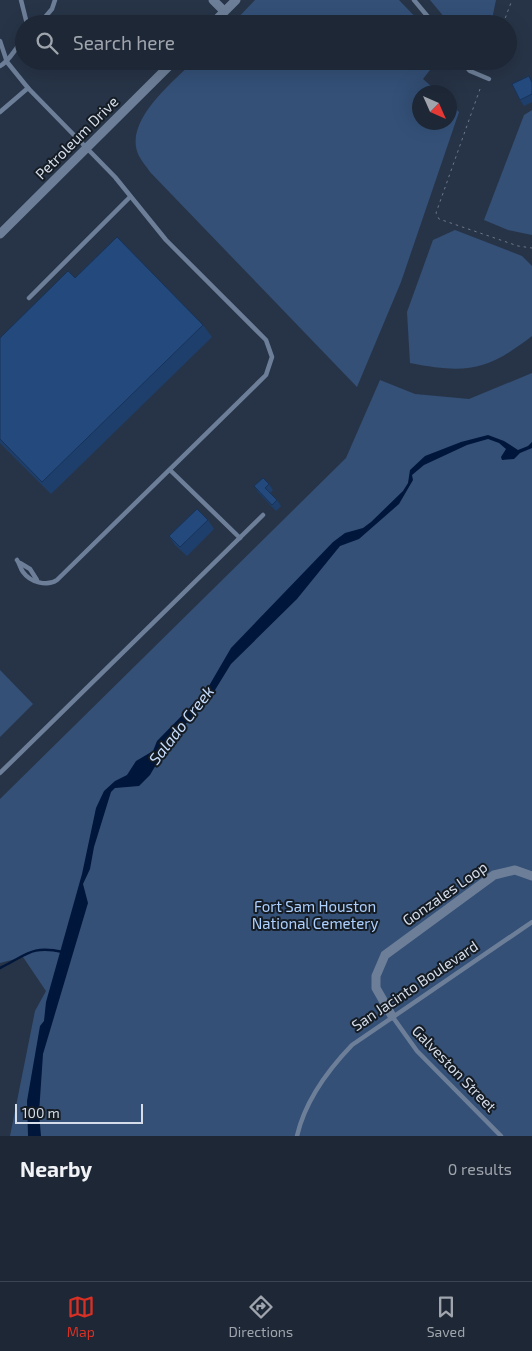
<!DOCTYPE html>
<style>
:root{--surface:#1d2735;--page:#252f3d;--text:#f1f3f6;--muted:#a0a5ad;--line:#3b4450;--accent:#d93025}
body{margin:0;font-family:"Exo 2",sans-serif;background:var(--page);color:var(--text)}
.compass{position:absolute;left:412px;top:85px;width:45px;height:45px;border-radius:50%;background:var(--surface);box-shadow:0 5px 20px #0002;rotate:135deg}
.scale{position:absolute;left:15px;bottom:12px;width:128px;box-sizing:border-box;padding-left:5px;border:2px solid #d5ddea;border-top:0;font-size:14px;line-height:18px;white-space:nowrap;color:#d5ddea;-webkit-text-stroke:4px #151c24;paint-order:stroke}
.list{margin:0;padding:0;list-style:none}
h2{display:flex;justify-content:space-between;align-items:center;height:65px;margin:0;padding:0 20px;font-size:21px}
h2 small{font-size:16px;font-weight:400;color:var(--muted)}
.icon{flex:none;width:28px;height:28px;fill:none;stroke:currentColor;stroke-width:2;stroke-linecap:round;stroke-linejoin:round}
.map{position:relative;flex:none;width:532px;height:1136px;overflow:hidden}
.search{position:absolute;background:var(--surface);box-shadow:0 5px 20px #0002;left:15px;right:15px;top:15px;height:55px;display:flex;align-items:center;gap:12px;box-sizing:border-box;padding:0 18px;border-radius:28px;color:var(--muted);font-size:19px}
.sheet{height:145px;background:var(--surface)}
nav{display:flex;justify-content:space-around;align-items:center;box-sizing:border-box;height:70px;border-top:1px solid var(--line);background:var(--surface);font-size:14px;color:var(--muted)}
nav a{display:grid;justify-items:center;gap:2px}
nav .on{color:var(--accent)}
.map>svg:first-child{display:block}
</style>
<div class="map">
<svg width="532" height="1136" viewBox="0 0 532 1136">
<rect width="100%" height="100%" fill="#273447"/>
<g fill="#345077">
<polygon points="255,0 399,0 422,24 232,24"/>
<polygon points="430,0 496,0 491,24 450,24"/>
<path d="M194,61H437L423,79L438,92H420V122H450V104L459,112L401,282L357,387L150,172C147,167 142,162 139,156C122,122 173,82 194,61Z"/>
<polygon points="532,110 532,235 508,230 484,220 524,115"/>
<path d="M455,230L522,256L532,266V336C487,371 466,374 410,363L407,312L433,240Z"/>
<polygon points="532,373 532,1136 10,1136 35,1011 46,991 23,957 0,963 0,799 346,458 380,380 415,394 469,399"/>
<polygon points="0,670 33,704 0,737"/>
</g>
<polygon fill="#00163b" points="488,435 504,441 518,450 528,446 532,442 532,448 520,453 514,459 502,460 501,457 506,449 499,443 488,439 467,445 424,465 412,475 413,480 399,504 359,539 340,546 297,599 231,664 207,703 173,736 150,775 139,786 115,788 111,792 94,847 90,869 83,884 88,903 43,1054 39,1113 41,1136 28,1136 27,1101 40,1026 44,1021 46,1002 82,874 96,808 104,791 115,781 127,775 136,761 153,751 157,741 206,691 231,648 333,542 345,533 363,528 371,522 403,491 408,483 410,470 425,456 461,442"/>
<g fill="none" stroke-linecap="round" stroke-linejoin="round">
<path stroke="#00163b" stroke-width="2.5" d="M0,968C27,955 31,945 63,952"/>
<g stroke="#6d7889" stroke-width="1" stroke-dasharray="2.5 4" stroke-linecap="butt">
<polyline points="503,24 512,0"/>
<polyline points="487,67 490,61"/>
<polyline points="480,89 436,213 439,219 518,246 532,248"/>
</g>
<g stroke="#6d7f98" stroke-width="4.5">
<polyline points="21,0 27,24"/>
<polyline points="414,0 434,24"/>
<polyline points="39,24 52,9 55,0"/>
<path d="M0,41L7,62L28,88L115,177L166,240L266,340L272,357L266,375L57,580C47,587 30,582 23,572C20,568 20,564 17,560"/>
<polyline points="461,61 470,71 489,79"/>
<path d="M0,66C10,61 15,48 24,39"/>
<polyline points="0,112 28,88"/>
<polyline points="29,298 130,197"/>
<polyline points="170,470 240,538"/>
<polyline points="20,563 30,569 37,580"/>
<polyline points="0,773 263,515"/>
<polyline points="392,1016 417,1051 501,1136"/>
<path d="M297,1136C305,1101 327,1071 352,1045L532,922"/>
</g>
<g stroke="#6d7f98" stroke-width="9">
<polyline points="213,0 224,11"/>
<polyline points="212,24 236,0"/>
<polyline points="0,234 174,61"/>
<polyline points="392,1016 376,988 376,976 385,955 494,875 515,870 532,876"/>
</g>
</g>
<g fill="#1e3f6c">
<polygon points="532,81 532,102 524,106 520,100"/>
<polygon points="75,278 203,325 212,337 51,494 0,443 0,338"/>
<polygon points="269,484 273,490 270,493 277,500 281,506 276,511 258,492 254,486"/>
<polygon points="208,520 214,529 187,556 175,545 169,536"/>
</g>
<g fill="#23497d" stroke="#183358">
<polygon points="529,76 532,83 532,94 520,100 512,84"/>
<polygon points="117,237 203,325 42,482 0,439 0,338 68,271 75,278"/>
<polygon points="263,478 269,484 265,488 277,500 272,505 254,486"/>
<polygon points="197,509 208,520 180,547 169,536"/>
</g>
<g text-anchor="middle" stroke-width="4" stroke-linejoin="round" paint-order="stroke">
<g font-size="15" fill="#d5ddea" stroke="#151c24">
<text transform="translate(77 138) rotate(-45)" y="5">Petroleum Drive</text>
<text transform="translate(445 894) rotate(-35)" y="5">Gonzales Loop</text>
<text transform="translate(415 986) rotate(-34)" y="5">San Jacinto Boulevard</text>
<text transform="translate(454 1069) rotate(46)" y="5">Galveston Street</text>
</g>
<g font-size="15" fill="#add0ff" stroke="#151c24">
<text x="315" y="912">Fort Sam Houston<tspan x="315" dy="17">National Cemetery</tspan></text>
</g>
<g font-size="16" font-style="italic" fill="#c6ddfd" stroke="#151c24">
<text transform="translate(181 725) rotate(-52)" y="6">Salado Creek</text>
</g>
</g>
</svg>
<svg class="compass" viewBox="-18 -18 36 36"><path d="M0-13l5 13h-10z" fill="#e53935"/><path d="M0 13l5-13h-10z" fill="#a0a5ad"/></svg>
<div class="scale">100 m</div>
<div class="search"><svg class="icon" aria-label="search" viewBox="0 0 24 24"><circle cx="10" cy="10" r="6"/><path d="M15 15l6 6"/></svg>Search here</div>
</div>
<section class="sheet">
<h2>Nearby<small>0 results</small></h2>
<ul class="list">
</ul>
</section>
<nav>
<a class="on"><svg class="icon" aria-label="map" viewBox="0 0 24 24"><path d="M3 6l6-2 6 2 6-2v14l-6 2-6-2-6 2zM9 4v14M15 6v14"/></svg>Map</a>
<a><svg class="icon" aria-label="directions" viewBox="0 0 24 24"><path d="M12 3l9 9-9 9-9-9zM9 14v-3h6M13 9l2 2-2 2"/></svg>Directions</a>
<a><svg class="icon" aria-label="saved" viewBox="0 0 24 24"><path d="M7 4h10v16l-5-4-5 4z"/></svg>Saved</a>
</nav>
